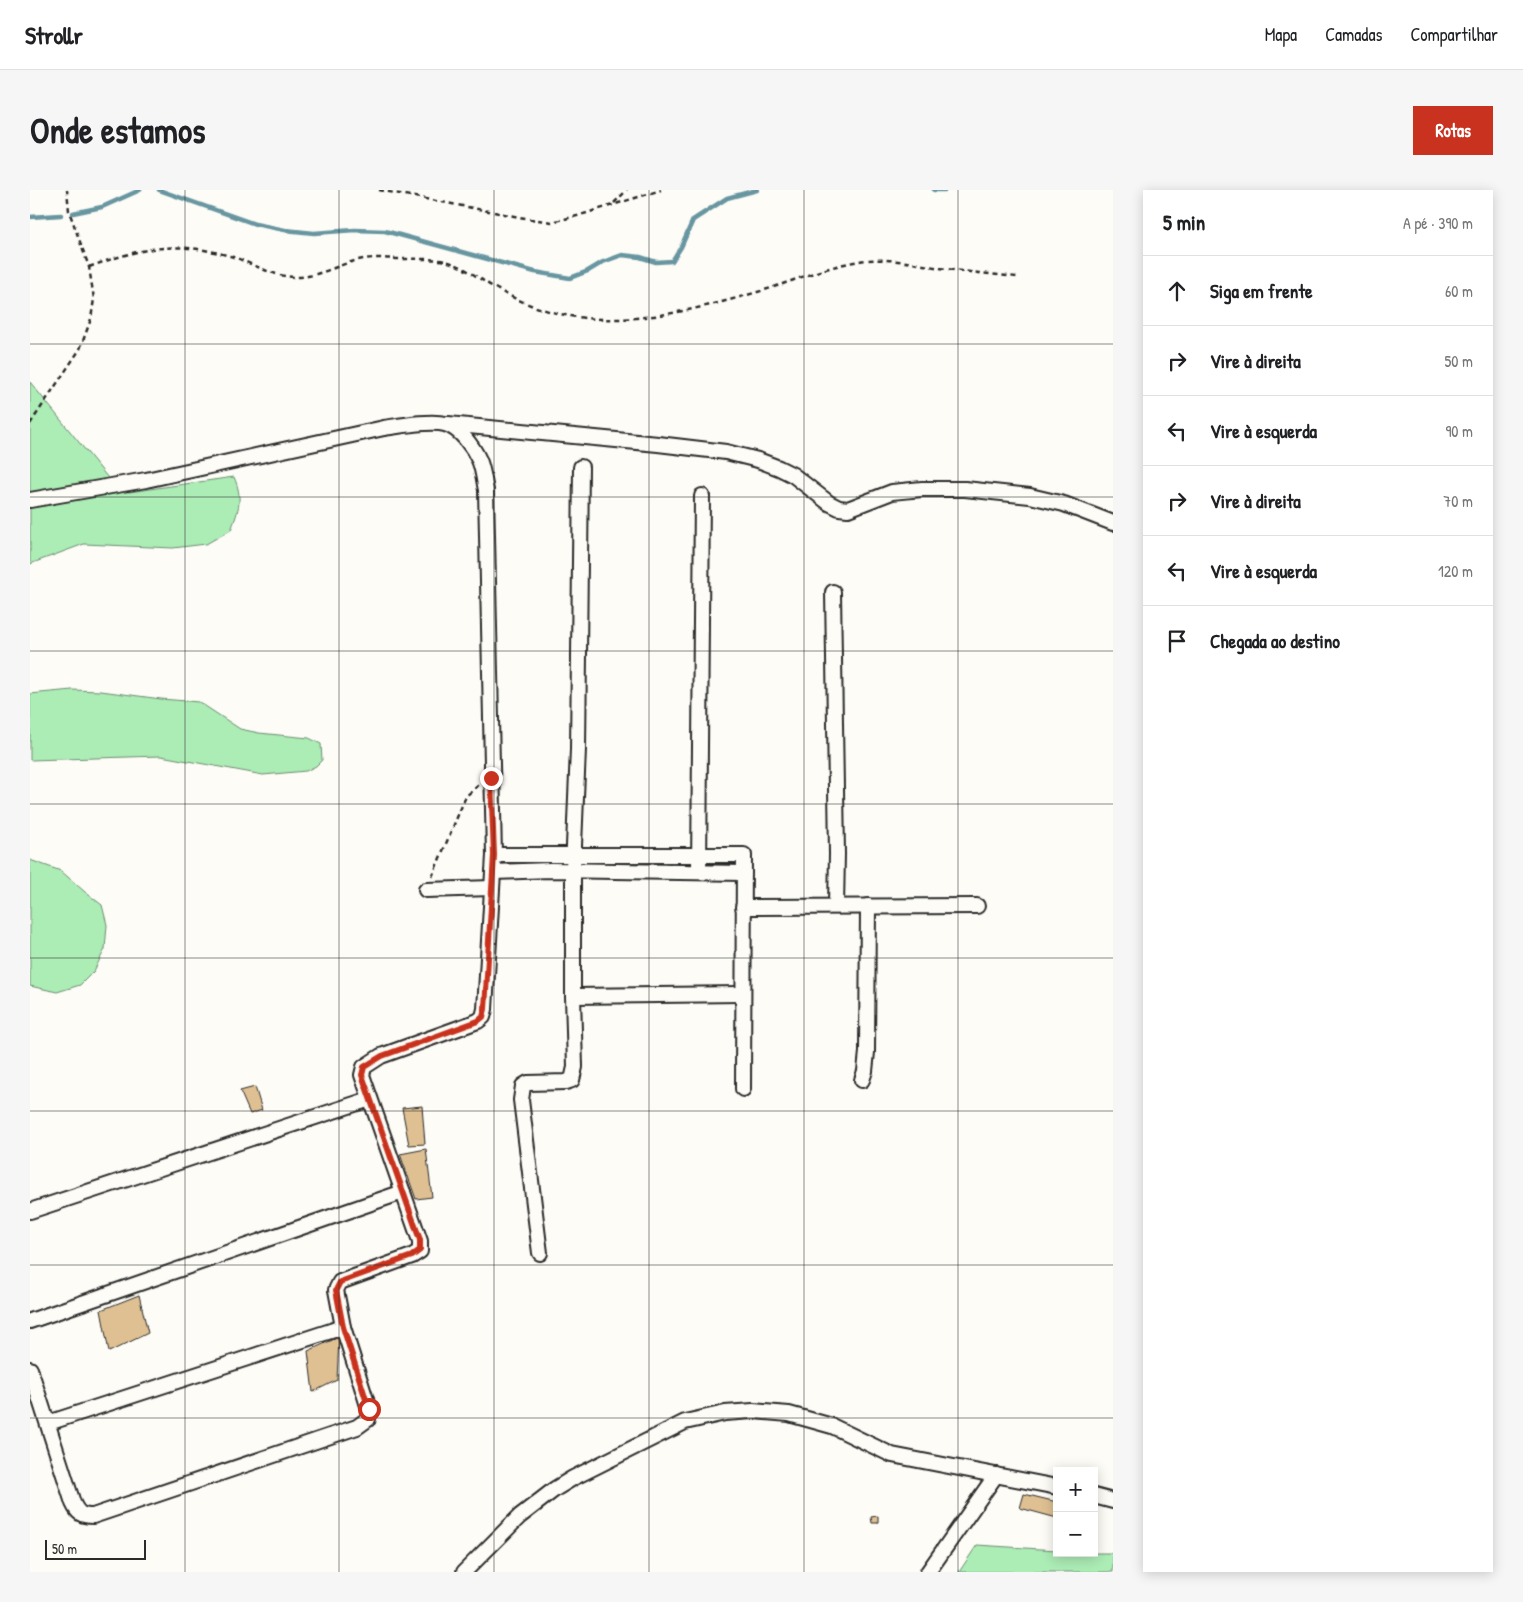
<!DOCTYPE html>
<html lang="pt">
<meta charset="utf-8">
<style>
:root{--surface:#fff;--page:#f6f6f6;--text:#202124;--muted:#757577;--line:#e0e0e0;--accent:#c8321e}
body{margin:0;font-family:"Patrick Hand",sans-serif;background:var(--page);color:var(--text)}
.controls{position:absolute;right:15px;bottom:15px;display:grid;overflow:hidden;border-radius:0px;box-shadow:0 2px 12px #0003}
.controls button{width:45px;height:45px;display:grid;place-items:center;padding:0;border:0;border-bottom:1px solid var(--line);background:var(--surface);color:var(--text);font:25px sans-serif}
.scale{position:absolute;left:15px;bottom:12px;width:101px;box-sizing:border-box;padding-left:5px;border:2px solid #2b2b2b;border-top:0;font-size:14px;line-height:18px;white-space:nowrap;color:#2b2b2b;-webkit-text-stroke:4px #fdfcf7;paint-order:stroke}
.stop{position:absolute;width:15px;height:15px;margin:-11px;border:4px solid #c8321e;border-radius:50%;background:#fff}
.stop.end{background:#c8321e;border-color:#fff;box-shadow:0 1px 5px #0008}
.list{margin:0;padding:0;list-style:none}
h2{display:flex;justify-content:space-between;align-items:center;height:65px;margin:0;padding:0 20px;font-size:21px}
h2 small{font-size:16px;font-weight:400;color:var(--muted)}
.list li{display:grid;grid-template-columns:32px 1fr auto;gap:15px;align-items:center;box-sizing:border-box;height:70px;padding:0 20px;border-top:1px solid var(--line)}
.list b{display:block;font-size:19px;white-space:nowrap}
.list em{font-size:16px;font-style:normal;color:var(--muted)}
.icon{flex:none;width:28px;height:28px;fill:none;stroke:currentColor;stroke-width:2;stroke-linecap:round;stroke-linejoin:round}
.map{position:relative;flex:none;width:1083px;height:1382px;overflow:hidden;border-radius:0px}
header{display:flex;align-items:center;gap:30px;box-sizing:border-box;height:70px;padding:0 25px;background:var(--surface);border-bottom:1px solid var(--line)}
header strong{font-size:24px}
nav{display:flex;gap:28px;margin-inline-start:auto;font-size:18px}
.intro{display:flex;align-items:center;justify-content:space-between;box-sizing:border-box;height:120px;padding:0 30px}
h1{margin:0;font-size:35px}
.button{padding:12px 22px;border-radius:0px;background:var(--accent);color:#fff;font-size:18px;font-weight:700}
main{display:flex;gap:30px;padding:0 30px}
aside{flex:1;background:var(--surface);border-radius:0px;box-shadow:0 2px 12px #0003}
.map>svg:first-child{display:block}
</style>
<header>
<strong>Strollr</strong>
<nav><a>Mapa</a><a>Camadas</a><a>Compartilhar</a></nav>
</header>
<div class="intro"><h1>Onde estamos</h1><a class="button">Rotas</a></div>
<main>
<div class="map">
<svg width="1083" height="1382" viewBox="0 0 1083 1382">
<rect width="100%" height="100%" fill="#fdfcf7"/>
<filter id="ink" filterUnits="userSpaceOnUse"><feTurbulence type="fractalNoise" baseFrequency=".02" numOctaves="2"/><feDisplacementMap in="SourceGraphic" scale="10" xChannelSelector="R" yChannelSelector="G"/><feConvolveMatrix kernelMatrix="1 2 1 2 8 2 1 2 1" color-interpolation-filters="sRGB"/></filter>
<g filter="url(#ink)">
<g fill="#acecb5" stroke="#6c8c70">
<path d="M0,192L78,288L99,302L204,287C213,308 209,319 201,340L176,354L143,358L54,354L0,374Z"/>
<polygon points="42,500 71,501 131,509 169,512 210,539 229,543 279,548 291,554 292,570 286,576 276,581 233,585 131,566 0,570 0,504"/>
<polygon points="0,670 31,681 55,702 72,715 77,735 75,759 64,781 50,795 27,802 0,796"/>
<polygon points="947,1355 1027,1360 1027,1363 1083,1363 1083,1382 929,1382"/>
</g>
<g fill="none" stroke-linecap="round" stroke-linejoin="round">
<g stroke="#6796a0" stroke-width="4.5">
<polyline points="129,0 225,34 255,40 284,43 325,40 355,41 505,82 540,88 558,81 573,72 592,65 610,67 626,72 642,71 651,57 663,30 697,8 727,0"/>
<polyline points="904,0 915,0"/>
<polyline points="43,23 72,17 110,0"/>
<polyline points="0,27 31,25"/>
</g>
</g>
<g fill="#dfc092" stroke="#2b2b2b">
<polygon points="225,897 232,920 220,924 210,901"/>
<polygon points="392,916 395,954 379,955 372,918"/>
<polygon points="396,959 402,1007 386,1009 370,964"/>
<polygon points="109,1105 118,1143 79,1162 71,1120"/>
<polygon points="309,1147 307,1190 283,1202 278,1161"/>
<polygon points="994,1304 1027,1312 1027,1328 990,1318"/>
<polygon points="848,1326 848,1333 842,1333 841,1327"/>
</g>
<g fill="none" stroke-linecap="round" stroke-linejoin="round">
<defs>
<g id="street">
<polyline points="418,234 628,254 696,262 728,270 749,278 763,285 799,313 809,318 818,319 862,302 892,299 935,299 1000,306 1034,314 1083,333"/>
<path d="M0,310L116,290L354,238C368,236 401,230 415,234C430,238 443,257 449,270C453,279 454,291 456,300L464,665L455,819L453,827L448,831L351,866L334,877L332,885L390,1051V1061L382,1066L310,1092L306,1100L313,1137L339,1219L338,1229L327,1237L63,1326C52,1326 48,1324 43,1313L0,1179"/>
<polyline points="803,402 807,664 806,716"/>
<polyline points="464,665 714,665 713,899"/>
<polyline points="463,682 521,680 714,683"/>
<polyline points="669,682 672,306"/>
<polyline points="396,700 462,698"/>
<polyline points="713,717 947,716"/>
<polyline points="543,806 712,804"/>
<polyline points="832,890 835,881 837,862 838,716"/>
<polyline points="0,1021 340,909"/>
<polyline points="510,1063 491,910 493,896 498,893 536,892 542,890 545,877 543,806 543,680 548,559 551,277"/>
<polyline points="0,1131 373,1002"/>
<polyline points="18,1233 313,1137"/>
<polyline points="1064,1306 1083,1311"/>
<polyline points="434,1382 490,1326 525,1299 543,1288 655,1232 695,1223 723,1221 759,1224 802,1236 862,1265 1027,1297"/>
<polyline points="898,1382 966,1285"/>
</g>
</defs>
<use href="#street" stroke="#2b2b2b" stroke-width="18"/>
<g stroke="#2b2b2b" stroke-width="2.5" stroke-dasharray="5 4" stroke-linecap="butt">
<polyline points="349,0 500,29 522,32 547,26 631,0"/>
<polyline points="584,13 597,0"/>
<path d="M59,77C111,58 145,50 200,66C221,72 240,86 264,87C286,88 307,75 328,70C341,67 354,68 367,69C383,69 399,68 415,71C433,75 449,89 465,98C498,117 533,128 571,129C626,131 688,114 741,98C768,89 796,77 824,72C853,66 882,73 910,78C935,82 961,84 987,87"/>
<polyline points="0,234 50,159 61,129 64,109 59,77 39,21 37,0"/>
<polyline points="402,687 436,606 450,594"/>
</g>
<use href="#street" stroke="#fdfcf7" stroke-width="14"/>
</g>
</g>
<g fill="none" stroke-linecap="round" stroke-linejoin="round" filter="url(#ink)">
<polyline stroke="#c8321e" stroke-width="6" points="339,1219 313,1137 306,1100 310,1092 382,1066 390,1060 390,1050 332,885 334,877 352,866 448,831 453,827 455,819 464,665 461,588"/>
</g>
<path fill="none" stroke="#2b2b2b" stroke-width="1" stroke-opacity="0.55" d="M155,0V1382M309,0V1382M464,0V1382M619,0V1382M774,0V1382M928,0V1382M0,154H1083M0,307H1083M0,461H1083M0,614H1083M0,768H1083M0,921H1083M0,1075H1083M0,1228H1083"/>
</svg>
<div class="controls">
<button>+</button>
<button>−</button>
</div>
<div class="scale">50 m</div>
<div class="stop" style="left:339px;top:1219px"></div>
<div class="stop end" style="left:461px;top:588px"></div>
</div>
<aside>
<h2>5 min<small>A pé · 390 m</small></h2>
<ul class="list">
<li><svg class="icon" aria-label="ahead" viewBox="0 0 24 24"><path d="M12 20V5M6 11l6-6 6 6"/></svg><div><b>Siga em frente</b></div><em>60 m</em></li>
<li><svg class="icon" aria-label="right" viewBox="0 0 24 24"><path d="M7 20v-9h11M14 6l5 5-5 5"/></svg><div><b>Vire à direita</b></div><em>50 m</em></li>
<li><svg class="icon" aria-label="left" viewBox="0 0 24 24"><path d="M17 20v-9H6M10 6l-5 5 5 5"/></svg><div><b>Vire à esquerda</b></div><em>90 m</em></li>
<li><svg class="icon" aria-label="right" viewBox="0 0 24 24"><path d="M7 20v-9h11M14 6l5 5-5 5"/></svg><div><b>Vire à direita</b></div><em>70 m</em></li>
<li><svg class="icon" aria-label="left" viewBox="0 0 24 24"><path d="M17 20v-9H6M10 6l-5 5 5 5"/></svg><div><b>Vire à esquerda</b></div><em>120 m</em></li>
<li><svg class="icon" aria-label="arrive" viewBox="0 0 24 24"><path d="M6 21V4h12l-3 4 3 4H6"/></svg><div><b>Chegada ao destino</b></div></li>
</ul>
</aside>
</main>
